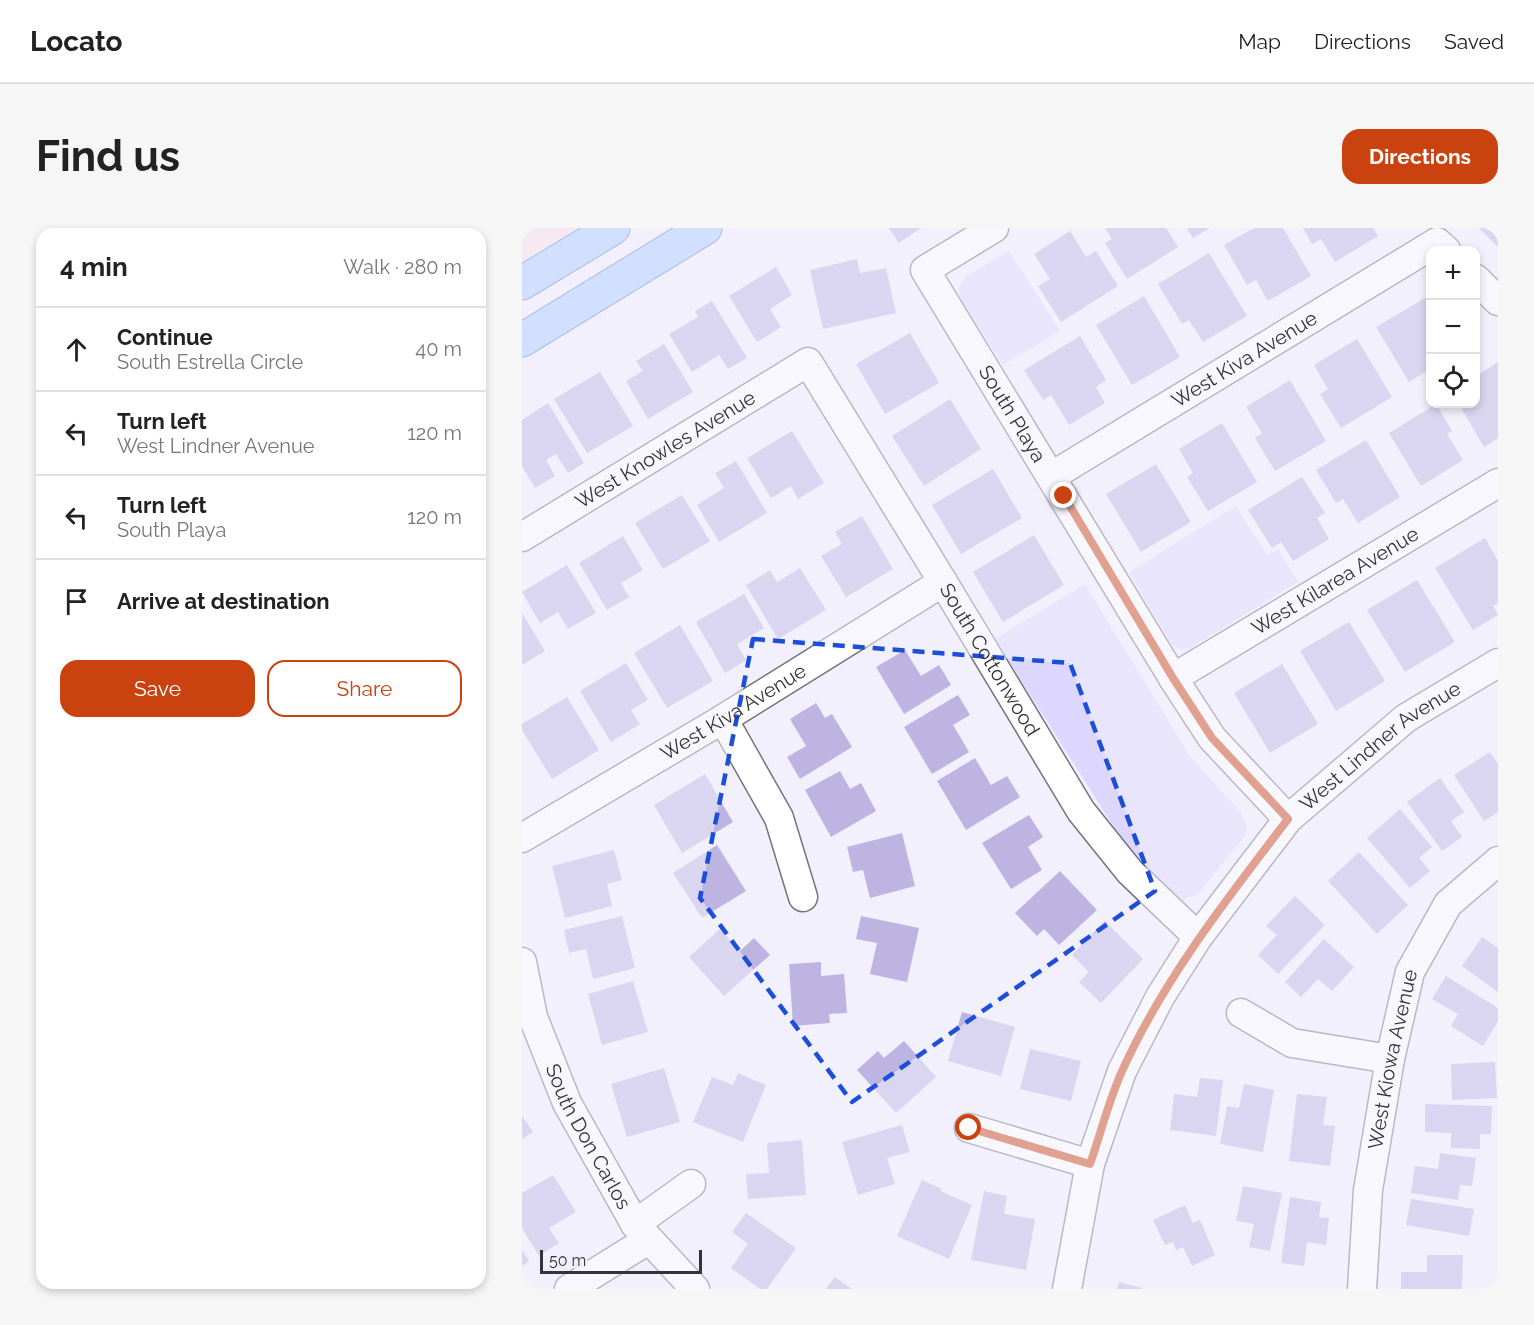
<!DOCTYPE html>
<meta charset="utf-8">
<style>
:root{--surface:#fff;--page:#f6f6f6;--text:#222;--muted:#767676;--line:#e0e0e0;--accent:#c9420f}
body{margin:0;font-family:Raleway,sans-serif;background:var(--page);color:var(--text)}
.controls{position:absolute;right:18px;top:18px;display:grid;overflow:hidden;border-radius:12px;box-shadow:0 3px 9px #0003}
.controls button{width:54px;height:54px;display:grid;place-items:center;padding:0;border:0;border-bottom:2px solid var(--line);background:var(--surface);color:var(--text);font:30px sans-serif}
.scale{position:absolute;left:18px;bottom:15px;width:162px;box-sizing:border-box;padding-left:6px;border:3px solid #343338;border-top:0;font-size:16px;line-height:21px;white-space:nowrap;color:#343338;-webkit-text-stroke:4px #f2f0fd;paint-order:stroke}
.stop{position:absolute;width:18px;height:18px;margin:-14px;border:4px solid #c9420f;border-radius:50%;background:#fff}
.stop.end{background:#c9420f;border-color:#fff;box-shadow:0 2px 6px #0008}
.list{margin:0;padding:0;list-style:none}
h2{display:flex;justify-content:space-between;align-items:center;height:78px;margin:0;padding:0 24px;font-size:26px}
h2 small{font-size:20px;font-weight:400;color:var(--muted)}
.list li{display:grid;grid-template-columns:39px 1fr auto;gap:18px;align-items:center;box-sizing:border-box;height:84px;padding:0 24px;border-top:2px solid var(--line)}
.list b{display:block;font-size:22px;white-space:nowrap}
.list p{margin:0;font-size:20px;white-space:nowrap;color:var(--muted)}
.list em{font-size:20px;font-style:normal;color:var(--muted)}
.actions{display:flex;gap:12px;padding:18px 24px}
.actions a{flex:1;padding:14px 0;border:2px solid var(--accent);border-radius:18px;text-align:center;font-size:21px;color:var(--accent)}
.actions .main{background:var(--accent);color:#fff}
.icon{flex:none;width:33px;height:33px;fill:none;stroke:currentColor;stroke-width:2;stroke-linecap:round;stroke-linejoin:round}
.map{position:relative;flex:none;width:976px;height:1061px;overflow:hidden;border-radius:18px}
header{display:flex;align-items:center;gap:36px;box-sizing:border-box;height:84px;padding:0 30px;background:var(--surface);border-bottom:2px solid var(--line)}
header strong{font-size:28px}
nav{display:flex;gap:33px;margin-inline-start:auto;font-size:21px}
.intro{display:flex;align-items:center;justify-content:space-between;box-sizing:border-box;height:144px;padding:0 36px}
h1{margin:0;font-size:42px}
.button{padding:15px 27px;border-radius:18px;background:var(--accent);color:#fff;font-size:21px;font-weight:700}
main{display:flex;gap:36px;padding:0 36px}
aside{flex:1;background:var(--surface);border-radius:18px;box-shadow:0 3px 9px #0003}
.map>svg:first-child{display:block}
</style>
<header>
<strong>Locato</strong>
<nav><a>Map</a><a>Directions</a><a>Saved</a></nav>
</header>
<div class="intro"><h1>Find us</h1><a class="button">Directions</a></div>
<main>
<aside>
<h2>4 min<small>Walk · 280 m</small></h2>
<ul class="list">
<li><svg class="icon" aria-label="ahead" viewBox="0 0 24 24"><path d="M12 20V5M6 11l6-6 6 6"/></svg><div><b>Continue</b><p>South Estrella Circle</p></div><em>40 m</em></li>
<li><svg class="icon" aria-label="left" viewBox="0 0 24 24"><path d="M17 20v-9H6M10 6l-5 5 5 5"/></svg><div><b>Turn left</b><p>West Lindner Avenue</p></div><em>120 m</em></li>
<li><svg class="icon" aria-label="left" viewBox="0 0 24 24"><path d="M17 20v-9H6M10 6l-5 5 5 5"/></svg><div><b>Turn left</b><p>South Playa</p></div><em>120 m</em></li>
<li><svg class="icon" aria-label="arrive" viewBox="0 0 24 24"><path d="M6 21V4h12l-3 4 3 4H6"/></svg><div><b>Arrive at destination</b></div></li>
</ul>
<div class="actions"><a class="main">Save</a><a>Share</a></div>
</aside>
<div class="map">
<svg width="976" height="1061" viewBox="0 0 976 1061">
<rect width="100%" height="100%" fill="#f2f0fd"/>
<polygon fill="#fce1e3" points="0,0 55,0 0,34"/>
<g fill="#ded7fd">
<polygon points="487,23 538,103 481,137 437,69 437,58 443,49"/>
<polygon points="714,278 745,327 756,321 776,354 668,420 659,421 650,417 607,344"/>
<polygon points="563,356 667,527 719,585 725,598 723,608 675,667 659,672 631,649 600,612 473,411"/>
</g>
<g fill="#bdb4e1">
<polygon points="367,0 399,0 377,15"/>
<polygon points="583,0 644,0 656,19 605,51 583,15 590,11"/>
<polygon points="665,0 688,0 671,10"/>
<polygon points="732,0 761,0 789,48 746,73 734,52 725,57 702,17"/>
<polygon points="781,0 851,0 856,8 813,34 799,11 790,16"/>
<polygon points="957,0 976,0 976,19"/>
<polygon points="548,3 564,29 574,23 596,58 539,94 516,58 528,51 512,26"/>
<polygon points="687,25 725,88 681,114 667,92 660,96 636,56"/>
<polygon points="335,31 338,45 364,40 374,85 301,101 288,42"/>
<polygon points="254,39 270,67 248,81 259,99 235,114 207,68"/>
<polygon points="622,68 658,129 610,157 574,97"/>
<polygon points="903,70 908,79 908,141 887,154 854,99"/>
<polygon points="190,73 225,130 206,141 197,127 170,144 147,106 176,89 173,83"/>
<polygon points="388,105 417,155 363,186 334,136"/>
<polygon points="558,108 584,152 574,159 583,175 547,197 529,167 521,172 502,142"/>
<polygon points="835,111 870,169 819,200 798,166 806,161 792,137"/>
<polygon points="142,116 171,164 126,191 104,153 121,143 114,133"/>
<polygon points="976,134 976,210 962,219 937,176 954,176 954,148"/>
<polygon points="78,144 111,198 65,225 32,171"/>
<polygon points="768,152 804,213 753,243 733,210 740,205 724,179"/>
<polygon points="428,171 459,221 402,258 370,208"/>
<polygon points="26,175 62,235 46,245 34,226 24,232 33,248 13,260 0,238 0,192"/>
<polygon points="914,176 930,203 925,206 941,232 899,258 867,205"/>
<polygon points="700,195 735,254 686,283 665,249 671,245 657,221"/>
<polygon points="270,203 302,255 276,271 269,258 249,270 225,230"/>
<polygon points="844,212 878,269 836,295 821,271 814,275 794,242"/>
<polygon points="214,233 245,285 197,314 175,277 202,260 193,245"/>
<polygon points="634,236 669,294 619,324 584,266"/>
<polygon points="471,241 500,290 439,326 410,277"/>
<polygon points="780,249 803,285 795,290 807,311 771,333 759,314 750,320 726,282"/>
<polygon points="160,267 188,313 141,341 113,295"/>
<polygon points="340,288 371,341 324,369 299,328 320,316 313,304"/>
<polygon points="512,307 542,357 481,394 451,344"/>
<polygon points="101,308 121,342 99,355 107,369 85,382 57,335"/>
<polygon points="963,310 976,333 976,375 971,378 976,387 951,402 913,340"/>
<polygon points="45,337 74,385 46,401 36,384 18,395 0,364"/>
<polygon points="278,340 304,382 256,411 224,357 248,342 255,354"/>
<polygon points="895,352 933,414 883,444 845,382"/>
<polygon points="222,366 242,400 215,416 224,432 203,445 174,394"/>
<polygon points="0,385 23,423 0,437"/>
<polygon points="827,394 863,453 814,483 778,423"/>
<polygon points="158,397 191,453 145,480 112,425"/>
<polygon points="383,422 399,448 417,437 429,457 382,486 354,439"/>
<polygon points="104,435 126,472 109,482 118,496 89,514 58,463"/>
<polygon points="760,436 796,496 748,525 712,465"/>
<polygon points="436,467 448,487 431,497 447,524 410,546 382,499"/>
<polygon points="45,469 77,522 30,551 0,502 0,496"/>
<polygon points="294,475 303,490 310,486 330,519 278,551 265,529 284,518 268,491"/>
<polygon points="968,524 976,536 976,584 962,593 932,547"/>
<polygon points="453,530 469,557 485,548 498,569 444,602 415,553"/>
<polygon points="318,543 328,561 339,555 354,583 309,609 283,562"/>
<polygon points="183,546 211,594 160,625 132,577"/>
<polygon points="918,550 942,584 929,593 940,609 920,623 885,574"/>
<polygon points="878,581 910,619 897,630 908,643 888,660 845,610"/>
<polygon points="507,587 521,609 506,619 520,642 489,661 460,615"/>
<polygon points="380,605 393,658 348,670 341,642 331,644 325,619"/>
<polygon points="195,617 224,663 180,690 151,645"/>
<polygon points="92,622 100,652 85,656 90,678 43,690 30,638"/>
<polygon points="837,624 886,677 855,706 806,653"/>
<polygon points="538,643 575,682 537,717 522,701 515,708 493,685"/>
<polygon points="773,668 803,697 756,746 736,727 755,707 744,698"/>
<polygon points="100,688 113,740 71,751 64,721 47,725 42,702"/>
<polygon points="339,688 397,700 385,754 348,746 355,715 334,711"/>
<polygon points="583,693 621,731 579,775 557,754 567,744 550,727"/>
<polygon points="198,701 218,723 232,710 248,727 202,768 167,729"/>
<polygon points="960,709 976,720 976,764 940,738"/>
<polygon points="802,711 832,739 810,763 796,751 779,769 763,754"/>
<polygon points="299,734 299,748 322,746 325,785 307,786 308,795 271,798 267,736"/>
<polygon points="924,748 976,780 976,793 961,818 929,798 936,786 910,771"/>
<polygon points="111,753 126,804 80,817 66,766"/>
<polygon points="440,784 493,799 479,848 426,833"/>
<polygon points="382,813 414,849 374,885 335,842 356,823 362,830"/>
<polygon points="508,821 559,833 549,873 498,861"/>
<polygon points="973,834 975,870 930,872 929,836"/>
<polygon points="142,840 158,894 105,909 89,856"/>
<polygon points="216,845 244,857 221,914 171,894 190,849 211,857"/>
<polygon points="678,850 701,852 694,908 648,902 652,866 675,869"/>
<polygon points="722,856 752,862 741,924 698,916 705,878 717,880"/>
<polygon points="775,866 805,869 801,897 813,898 808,938 767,933"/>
<polygon points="903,876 970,878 969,906 958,906 958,921 929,920 929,905 903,904"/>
<polygon points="0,888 11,904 0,911"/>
<polygon points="380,897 388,924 365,930 373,956 336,967 320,914"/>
<polygon points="280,912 284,967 226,971 224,946 247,945 245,915"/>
<polygon points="918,925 954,930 950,958 938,957 936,972 889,965 893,938 916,941"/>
<polygon points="31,947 54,984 27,1000 37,1015 17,1028 0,1000 0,965"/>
<polygon points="400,952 420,961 418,963 450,977 427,1031 375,1008"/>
<polygon points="721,958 760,965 748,1023 727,1019 732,996 714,993"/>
<polygon points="462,963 485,968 482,986 513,991 504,1042 449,1032"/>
<polygon points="768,969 799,974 797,989 807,990 804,1017 785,1014 782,1038 759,1035"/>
<polygon points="889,971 952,981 947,1008 884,997"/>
<polygon points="663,977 671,995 678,992 693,1027 670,1038 661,1019 654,1022 651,1014 643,1017 631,992"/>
<polygon points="224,985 274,1020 245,1061 238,1061 209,1040 226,1016 210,1004"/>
<polygon points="0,1022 7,1033 0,1038"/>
<polygon points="905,1027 941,1027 940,1061 879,1061 879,1044 905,1044"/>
<polygon points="313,1049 330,1061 304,1061"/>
<polygon points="597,1054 620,1060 620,1061 595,1061"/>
</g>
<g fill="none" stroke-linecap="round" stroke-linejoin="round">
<defs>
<g id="minor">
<path id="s1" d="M472,0L403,42L651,450L690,510L766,591"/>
<polyline points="954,51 976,73"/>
<path id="s2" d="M530,248L915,14L924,22"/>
<path id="s3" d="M0,309L286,134L421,354L559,583L608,644L676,709"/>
<path id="s4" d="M651,450L976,255"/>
<polyline points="201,491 257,590 281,669"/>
<path id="s5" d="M0,610L201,491L421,354"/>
<path id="s6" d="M0,734L11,789L45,875L113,996L173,1061"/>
<polyline points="719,785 770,815 868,831"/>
<polyline points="447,900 568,936"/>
<polyline points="113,996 169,956"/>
<polyline points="47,1061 126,1012"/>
<path id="s7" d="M545,1061L568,936L600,843L638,769L676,709L766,591L884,490L976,435"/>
<path id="s8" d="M840,1061L846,962L868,831L888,744L926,676L976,633"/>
</g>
<g id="major">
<polyline points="0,55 91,0"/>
<polyline points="0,112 183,0"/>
</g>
</defs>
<use href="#minor" stroke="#75737e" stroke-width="31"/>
<use href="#major" stroke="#5880b8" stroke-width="35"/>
<use href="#minor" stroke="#fff" stroke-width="28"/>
<use href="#major" stroke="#a7ccfe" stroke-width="33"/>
</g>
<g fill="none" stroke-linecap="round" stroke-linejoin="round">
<path stroke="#c9420f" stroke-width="8" d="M447,900L568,936C579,905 587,871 601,841C643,749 705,671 766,591L690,510L651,450L542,268"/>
</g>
<path d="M0 0H976V1061H0ZM231,411L548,435L633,663L330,874L178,670Z" fill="#f2f0fd" fill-opacity=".55" fill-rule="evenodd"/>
<path fill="none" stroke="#1d4ed8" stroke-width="4.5" stroke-dasharray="12 8" stroke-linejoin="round" d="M231,411L548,435L633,663L330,874L178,670Z"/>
<g text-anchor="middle" stroke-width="6" stroke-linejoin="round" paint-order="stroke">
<g font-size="20" fill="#343338" stroke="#f2f0fd">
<text dy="7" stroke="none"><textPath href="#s2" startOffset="225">West Kiva Avenue</textPath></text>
<text dy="7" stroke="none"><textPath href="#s1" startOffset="249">South Playa</textPath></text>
<text dy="7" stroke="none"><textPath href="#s3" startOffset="168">West Knowles Avenue</textPath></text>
<text dy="7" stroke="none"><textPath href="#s4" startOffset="189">West Kilarea Avenue</textPath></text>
<text dy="7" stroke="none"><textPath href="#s3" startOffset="684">South Cottonwood</textPath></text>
<text dy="7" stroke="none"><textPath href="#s5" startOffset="246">West Kiva Avenue</textPath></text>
<text dy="7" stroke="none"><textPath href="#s7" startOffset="646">West Lindner Avenue</textPath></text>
<text dy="7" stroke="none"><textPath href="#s8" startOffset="232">West Kiowa Avenue</textPath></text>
<text dy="7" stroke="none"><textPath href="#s6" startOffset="188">South Don Carlos</textPath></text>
</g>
</g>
</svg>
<div class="controls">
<button>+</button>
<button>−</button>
<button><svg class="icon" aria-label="locate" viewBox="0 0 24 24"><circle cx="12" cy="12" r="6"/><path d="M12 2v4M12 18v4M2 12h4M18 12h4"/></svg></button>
</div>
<div class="scale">50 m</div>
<div class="stop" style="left:447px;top:900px"></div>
<div class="stop end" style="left:542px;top:268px"></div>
</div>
</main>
